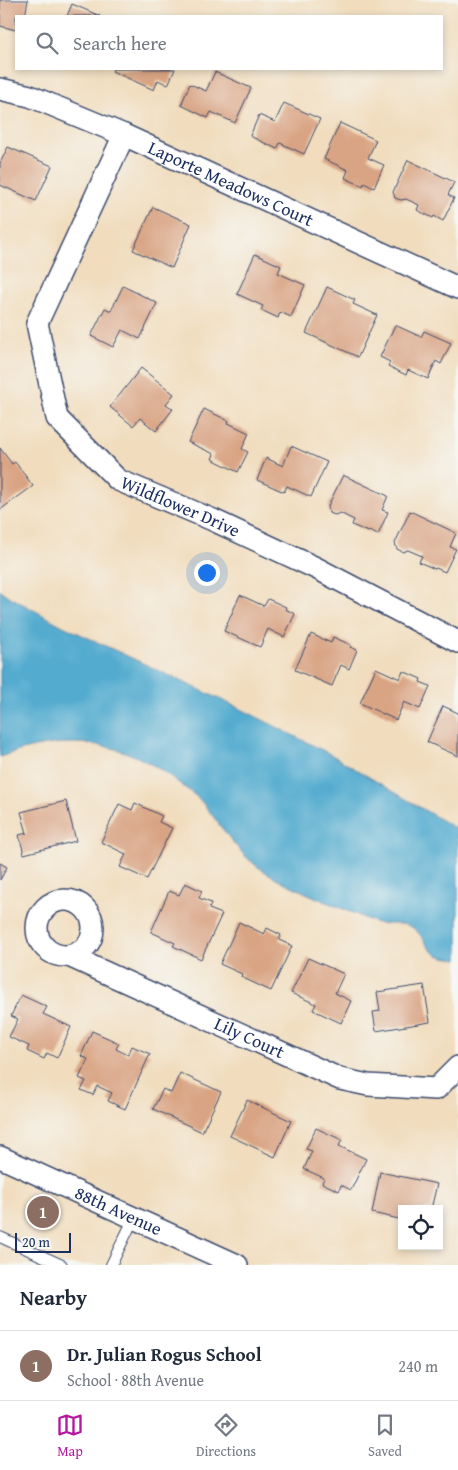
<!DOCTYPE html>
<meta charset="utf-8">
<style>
:root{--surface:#fff;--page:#f2f2f3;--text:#1f2937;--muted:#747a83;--line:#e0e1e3;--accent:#b5179e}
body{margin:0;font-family:"Gentium Book Plus",serif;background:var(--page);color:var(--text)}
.controls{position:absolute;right:15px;bottom:15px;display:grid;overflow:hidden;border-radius:0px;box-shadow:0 2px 8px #0003}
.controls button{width:45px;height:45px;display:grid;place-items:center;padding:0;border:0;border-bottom:1px solid var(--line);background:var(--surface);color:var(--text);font:25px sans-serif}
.scale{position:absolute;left:15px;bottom:12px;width:56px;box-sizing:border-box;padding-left:5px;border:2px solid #1b2f5e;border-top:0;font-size:14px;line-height:18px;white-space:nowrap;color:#1b2f5e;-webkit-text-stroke:4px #f6f6f2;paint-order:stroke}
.you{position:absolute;left:206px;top:572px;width:18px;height:18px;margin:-12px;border:4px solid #fff;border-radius:50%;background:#1a73e8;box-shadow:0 0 0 8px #1a73e833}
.badge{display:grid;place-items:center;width:32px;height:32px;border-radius:50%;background:var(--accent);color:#fff;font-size:16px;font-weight:700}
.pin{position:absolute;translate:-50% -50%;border:2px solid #fff;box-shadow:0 1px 5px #0006}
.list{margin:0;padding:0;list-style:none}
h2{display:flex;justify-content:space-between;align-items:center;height:65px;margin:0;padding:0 20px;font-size:21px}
h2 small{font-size:16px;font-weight:400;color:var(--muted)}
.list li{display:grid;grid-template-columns:32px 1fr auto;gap:15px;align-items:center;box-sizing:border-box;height:70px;padding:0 20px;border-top:1px solid var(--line)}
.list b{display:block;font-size:19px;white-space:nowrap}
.list p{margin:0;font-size:16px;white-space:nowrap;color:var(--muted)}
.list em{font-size:16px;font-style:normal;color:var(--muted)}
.icon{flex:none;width:28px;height:28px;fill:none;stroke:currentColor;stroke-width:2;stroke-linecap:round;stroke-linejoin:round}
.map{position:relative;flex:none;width:458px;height:1265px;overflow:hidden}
.search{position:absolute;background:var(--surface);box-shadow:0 2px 8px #0003;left:15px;right:15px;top:15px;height:55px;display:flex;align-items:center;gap:12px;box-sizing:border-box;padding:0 18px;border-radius:0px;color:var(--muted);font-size:19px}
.sheet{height:135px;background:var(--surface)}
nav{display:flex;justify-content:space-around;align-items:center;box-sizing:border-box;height:70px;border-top:1px solid var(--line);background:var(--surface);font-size:14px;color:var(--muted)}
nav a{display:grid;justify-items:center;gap:2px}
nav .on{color:var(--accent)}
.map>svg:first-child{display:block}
</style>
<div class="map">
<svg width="458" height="1265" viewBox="0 0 458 1265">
<rect width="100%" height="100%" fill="#f6f6f2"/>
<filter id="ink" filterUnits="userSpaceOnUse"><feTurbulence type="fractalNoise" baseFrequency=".02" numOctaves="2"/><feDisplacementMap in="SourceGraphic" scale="10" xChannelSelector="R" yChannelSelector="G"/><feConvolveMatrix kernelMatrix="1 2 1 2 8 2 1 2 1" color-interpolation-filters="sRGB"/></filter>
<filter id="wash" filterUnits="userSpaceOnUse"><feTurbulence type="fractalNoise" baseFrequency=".0096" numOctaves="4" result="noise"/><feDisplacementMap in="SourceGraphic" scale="20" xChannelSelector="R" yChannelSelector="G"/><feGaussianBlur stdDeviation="1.12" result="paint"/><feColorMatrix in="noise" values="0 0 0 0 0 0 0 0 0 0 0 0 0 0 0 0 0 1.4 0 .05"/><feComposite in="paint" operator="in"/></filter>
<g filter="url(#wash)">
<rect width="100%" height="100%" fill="#f1ddbe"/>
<path fill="#52abcf" stroke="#366d96" d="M0,590L8,596L63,626L241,709L332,755L458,830V959C451,958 442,958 436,954C425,949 423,930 407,925C399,923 386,925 377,923C369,921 361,916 353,913C325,902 293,888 267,873C238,856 222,826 201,801C194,793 183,787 175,780C120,738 64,734 0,757Z"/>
<g id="blocks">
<g fill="#d9a484">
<polygon points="0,0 28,0 25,16 16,16 16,30 0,26"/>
<polygon points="72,4 100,16 67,16"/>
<polygon points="113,69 175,69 168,85 158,80 154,90 112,71"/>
<polygon points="215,72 251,88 235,123 211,112 208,118 181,105 190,84 206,91"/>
<polygon points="284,103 320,119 304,154 280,143 277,149 250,136 259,115 275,122"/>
<polygon points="340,123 376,140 368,158 384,165 374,188 364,183 363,186 345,178 348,170 324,159"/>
<polygon points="8,147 52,166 36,201 0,185 0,163"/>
<polygon points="408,160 454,182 448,195 454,198 443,221 434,216 433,218 417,210 419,205 406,199 401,200 395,198 393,192"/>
<polygon points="153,207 191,224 172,268 133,250"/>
<polygon points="255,254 281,266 278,273 305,285 291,317 280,312 278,318 261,310 263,306 237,294"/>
<polygon points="123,286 157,303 140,339 122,330 113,347 91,336 105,308 111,311"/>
<polygon points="327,287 355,300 353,304 377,315 358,357 306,333"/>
<polygon points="395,325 421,337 424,331 451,343 441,364 436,361 428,379 408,370 406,375 388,366 390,362 380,357"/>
<polygon points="141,368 174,394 166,404 173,409 156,431 140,418 133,426 110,407"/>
<polygon points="204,409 229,421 228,423 249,433 242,449 248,452 238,472 212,459 214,454 188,442"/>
<polygon points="291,446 327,462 311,497 287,486 284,492 257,480 266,458 283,466"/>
<polygon points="0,448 12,464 15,462 33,486 0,510"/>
<polygon points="343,475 388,496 382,510 388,512 378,535 369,531 368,532 352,525 354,520 340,513 335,515 329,513 328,506"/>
<polygon points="410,511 456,533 450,547 456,549 445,572 436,568 435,569 419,562 422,556 408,550 403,552 397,549 395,543"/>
<polygon points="240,595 264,606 268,599 286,607 285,609 295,614 284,637 268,629 260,647 224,631"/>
<polygon points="311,634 331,643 333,637 351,645 350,647 357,650 349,669 341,665 332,686 295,670"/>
<polygon points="376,668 400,679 403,671 421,679 420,682 430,686 420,709 404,702 396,720 360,703"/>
<polygon points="443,706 458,713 458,756 427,742"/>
<polygon points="66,801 76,841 24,854 19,835 27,833 21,812"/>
<polygon points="135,803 162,816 159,822 172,828 147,879 120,867 126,854 101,842 119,804 132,810"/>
<polygon points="0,863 7,867 0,880"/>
<polygon points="185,883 202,891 199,898 211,903 209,909 222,914 201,959 173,946 175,943 151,932 169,891 179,895"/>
<polygon points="239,922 264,934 267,928 281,935 279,940 292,946 271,991 241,977 242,974 220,964"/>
<polygon points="308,958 344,974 335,993 351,1001 341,1023 313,1010 316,1004 291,993"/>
<polygon points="424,985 430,1022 376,1031 373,1012 380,1011 377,992"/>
<polygon points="21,995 47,1007 43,1014 71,1027 57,1058 47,1053 44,1059 27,1051 29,1046 9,1037 18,1019 11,1016"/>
<polygon points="92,1031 119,1043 116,1049 128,1055 132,1046 150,1054 125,1109 108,1101 112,1093 97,1086 93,1095 81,1090 86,1081 79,1078 88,1059 81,1056"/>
<polygon points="180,1073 221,1092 202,1132 153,1109 163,1089 171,1093"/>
<polygon points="247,1100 291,1121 275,1157 230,1136"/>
<polygon points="316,1128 342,1140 339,1146 366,1159 351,1190 341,1185 339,1191 322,1183 324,1178 304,1169 312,1151 306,1149"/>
<polygon points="380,1172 437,1184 431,1209 402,1209 399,1219 372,1213"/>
</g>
</g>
</g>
<g filter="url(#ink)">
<use href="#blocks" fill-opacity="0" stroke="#3b496c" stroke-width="1"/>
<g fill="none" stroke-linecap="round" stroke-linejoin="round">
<defs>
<g id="lane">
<polyline points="0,1237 62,1265"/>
<polyline points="111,1265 134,1218"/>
</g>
<g id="street">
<path id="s1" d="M0,89L30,96L124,135L458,288"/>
<path id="s2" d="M124,135L37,323L57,418L118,480L213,520L316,568L458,642"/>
<circle cx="65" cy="928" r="28"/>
<path id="s3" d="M69,956L340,1079L368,1085L436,1089L458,1067"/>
<path id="s4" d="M0,1157L237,1265"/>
</g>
</defs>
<use href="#lane" stroke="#3b496c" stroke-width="12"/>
<use href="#street" stroke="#3b496c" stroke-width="24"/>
<use href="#lane" stroke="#fff" stroke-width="10"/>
<use href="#street" stroke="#fff" stroke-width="21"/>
</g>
</g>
<g text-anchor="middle" stroke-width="5" stroke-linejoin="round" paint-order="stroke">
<g font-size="18" fill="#1b2f5e" stroke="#f6f6f2">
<text dy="6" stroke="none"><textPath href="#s1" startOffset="250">Laporte Meadows Court</textPath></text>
<text dy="6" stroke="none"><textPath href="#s2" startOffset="459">Wildflower Drive</textPath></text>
<text dy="6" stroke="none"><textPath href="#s3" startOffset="198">Lily Court</textPath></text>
<text dy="6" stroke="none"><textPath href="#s4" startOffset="130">88th Avenue</textPath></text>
</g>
</g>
</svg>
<div class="controls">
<button><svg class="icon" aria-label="locate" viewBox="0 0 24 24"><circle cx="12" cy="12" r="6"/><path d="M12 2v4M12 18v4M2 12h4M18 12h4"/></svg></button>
</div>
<div class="scale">20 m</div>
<div class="you"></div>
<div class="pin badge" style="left:43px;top:1212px;background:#8d6e63">1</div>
<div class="search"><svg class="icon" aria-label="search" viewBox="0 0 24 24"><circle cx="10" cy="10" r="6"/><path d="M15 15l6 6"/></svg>Search here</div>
</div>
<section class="sheet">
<h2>Nearby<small></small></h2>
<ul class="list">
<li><span class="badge" style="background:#8d6e63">1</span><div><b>Dr. Julian Rogus School</b><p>School · 88th Avenue</p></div><em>240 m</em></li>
</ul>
</section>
<nav>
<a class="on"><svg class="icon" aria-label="map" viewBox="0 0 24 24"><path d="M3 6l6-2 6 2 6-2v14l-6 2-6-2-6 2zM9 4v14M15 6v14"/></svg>Map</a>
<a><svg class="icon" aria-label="directions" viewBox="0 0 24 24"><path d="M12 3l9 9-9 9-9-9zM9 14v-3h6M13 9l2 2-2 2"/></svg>Directions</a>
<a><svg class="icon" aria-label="saved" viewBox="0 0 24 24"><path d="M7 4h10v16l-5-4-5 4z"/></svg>Saved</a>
</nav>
